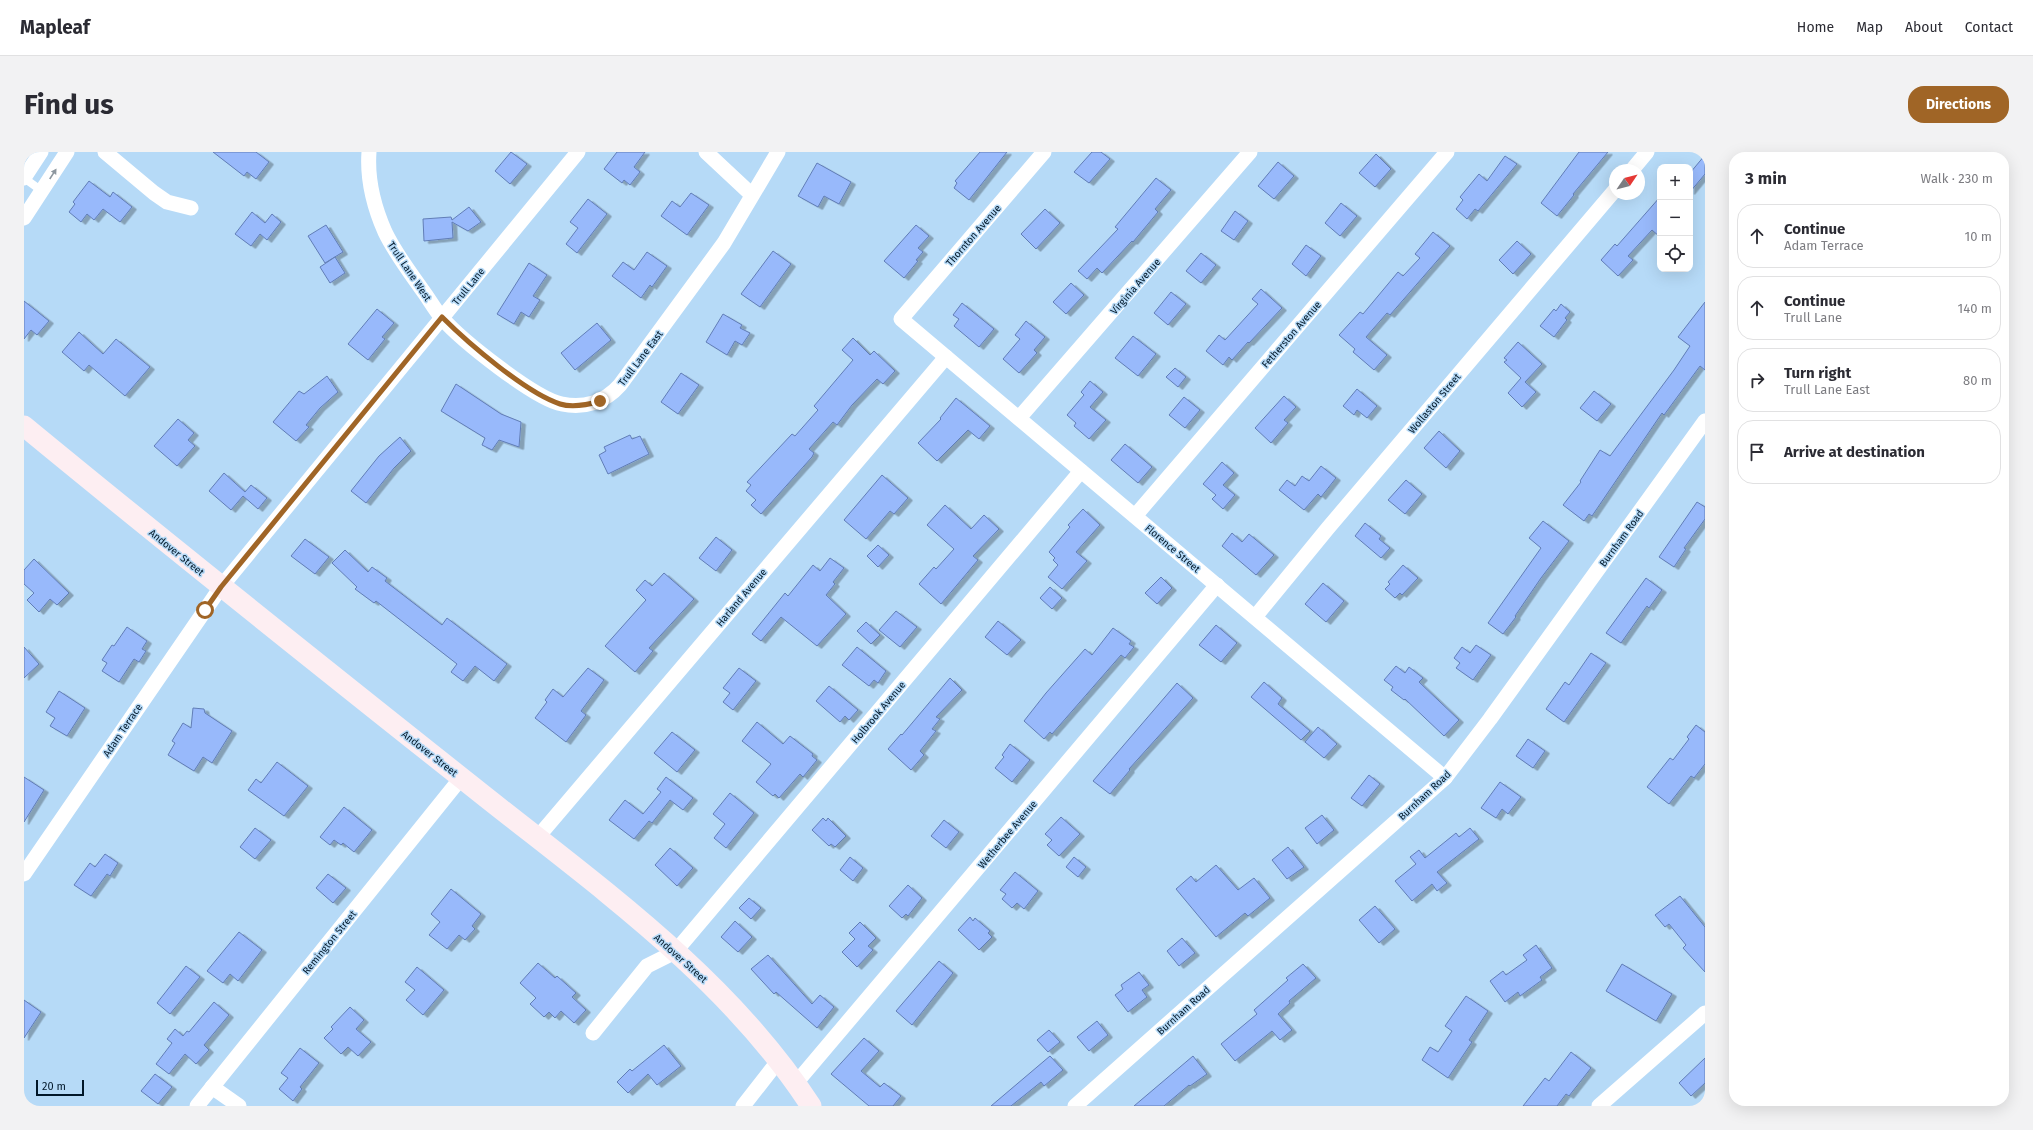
<!DOCTYPE html>
<meta charset="utf-8">
<style>
:root{--surface:#fff;--page:#f2f2f3;--text:#2b2b33;--muted:#7c7c81;--line:#e1e1e2;--accent:#a06526}
body{margin:0;font-family:"Fira Sans",sans-serif;background:var(--page);color:var(--text)}
.controls{position:absolute;right:12px;top:12px;display:grid;overflow:hidden;border-radius:8px;box-shadow:0 4px 16px #0002}
.controls button{width:36px;height:36px;display:grid;place-items:center;padding:0;border:0;border-bottom:1px solid var(--line);background:var(--surface);color:var(--text);font:20px sans-serif}
.compass{position:absolute;left:1585px;top:12px;width:36px;height:36px;border-radius:50%;background:var(--surface);box-shadow:0 4px 16px #0002;rotate:55deg}
.scale{position:absolute;left:12px;bottom:10px;width:48px;box-sizing:border-box;padding-left:4px;border:2px solid #011729;border-top:0;font-size:11px;line-height:14px;white-space:nowrap;color:#011729;-webkit-text-stroke:3px #b6daf7;paint-order:stroke}
.stop{position:absolute;width:12px;height:12px;margin:-9px;border:3px solid #a06526;border-radius:50%;background:#fff}
.stop.end{background:#a06526;border-color:#fff;box-shadow:0 1px 4px #0008}
.list{margin:0;padding:0;list-style:none}
h2{display:flex;justify-content:space-between;align-items:center;height:52px;margin:0;padding:0 16px;font-size:17px}
h2 small{font-size:13px;font-weight:400;color:var(--muted)}
.list li{display:grid;grid-template-columns:26px 1fr auto;gap:12px;align-items:center;box-sizing:border-box;height:64px;margin:0 8px 8px;padding:0 8px;border:1px solid var(--line);border-radius:16px}
.list b{display:block;font-size:15px;white-space:nowrap}
.list p{margin:0;font-size:13px;white-space:nowrap;color:var(--muted)}
.list em{font-size:13px;font-style:normal;color:var(--muted)}
.icon{flex:none;width:22px;height:22px;fill:none;stroke:currentColor;stroke-width:2;stroke-linecap:round;stroke-linejoin:round}
.map{position:relative;flex:none;width:1681px;height:954px;overflow:hidden;border-radius:16px}
header{display:flex;align-items:center;gap:24px;box-sizing:border-box;height:56px;padding:0 20px;background:var(--surface);border-bottom:1px solid var(--line)}
header strong{font-size:19px}
nav{display:flex;gap:22px;margin-inline-start:auto;font-size:14px}
.intro{display:flex;align-items:center;justify-content:space-between;box-sizing:border-box;height:96px;padding:0 24px}
h1{margin:0;font-size:28px}
.button{padding:10px 18px;border-radius:16px;background:var(--accent);color:#fff;font-size:14px;font-weight:700}
main{display:flex;gap:24px;padding:0 24px}
aside{flex:1;background:var(--surface);border-radius:16px;box-shadow:0 4px 16px #0002}
.map>svg:first-child{display:block}
</style>
<header>
<strong>Mapleaf</strong>
<nav><a>Home</a><a>Map</a><a>About</a><a>Contact</a></nav>
</header>
<div class="intro"><h1>Find us</h1><a class="button">Directions</a></div>
<main>
<div class="map">
<svg width="1681" height="954" viewBox="0 0 1681 954">
<defs>
<filter id="shadow"><feDropShadow dx="4.5" dy="2.5" stdDeviation="0" flood-color="#0004"/></filter>
</defs>
<rect width="100%" height="100%" fill="#b6daf7"/>
<g fill="#98b9fb" stroke="#617db6" filter="url(#shadow)">
<polygon points="189,0 232,0 245,10 232,27 223,20 220,24"/>
<polygon points="487,0 503,12 486,32 471,19"/>
<polygon points="593,0 621,0 610,15 616,20 606,33 600,28 598,31 580,17"/>
<polygon points="956,0 983,0 945,48 930,36 933,31 931,29"/>
<polygon points="1068,0 1077,0 1086,7 1065,31 1050,20"/>
<polygon points="1555,0 1584,0 1549,42 1550,43 1533,64 1517,51"/>
<polygon points="1352,2 1367,17 1351,35 1335,21"/>
<polygon points="1681,3 1681,22 1666,40 1666,21"/>
<polygon points="1481,4 1493,12 1454,59 1451,57 1443,67 1432,57 1439,48 1436,45 1455,22 1463,29"/>
<polygon points="1254,10 1270,24 1250,47 1234,34"/>
<polygon points="793,11 827,30 815,52 800,44 794,55 774,44"/>
<polygon points="1132,26 1147,38 1131,57 1134,60 1109,90 1108,89 1078,121 1073,116 1063,127 1054,119 1094,77 1091,75"/>
<polygon points="65,29 86,45 89,40 108,55 96,70 79,57 70,68 63,62 57,70 45,60 51,52 49,50"/>
<polygon points="667,41 685,53 663,83 637,64 648,49 656,55"/>
<polygon points="1636,45 1636,85 1628,78 1604,104 1609,108 1594,124 1577,108 1591,92 1593,94"/>
<polygon points="564,47 583,62 553,101 542,92 554,76 546,70"/>
<polygon points="1317,51 1333,64 1316,84 1301,71"/>
<polygon points="445,55 457,70 444,79 428,70 429,86 400,89 399,67 427,65 428,68"/>
<polygon points="1021,57 1036,71 1012,97 997,82"/>
<polygon points="1211,59 1224,69 1210,88 1197,79"/>
<polygon points="228,60 241,71 248,62 257,70 243,88 236,82 227,94 211,82"/>
<polygon points="302,73 319,100 301,111 284,84"/>
<polygon points="892,73 905,84 894,96 899,100 892,108 894,109 880,126 860,109"/>
<polygon points="1409,80 1426,94 1366,163 1363,161 1342,185 1363,203 1350,218 1329,200 1331,197 1315,183 1336,160 1339,162 1374,120 1379,124 1396,106 1391,102"/>
<polygon points="1493,89 1507,102 1489,122 1475,108"/>
<polygon points="1282,93 1297,104 1282,124 1268,112"/>
<polygon points="749,99 767,112 736,155 717,142"/>
<polygon points="623,100 643,114 628,135 626,133 617,146 588,124 599,110 610,118"/>
<polygon points="1177,101 1192,113 1177,131 1162,119"/>
<polygon points="311,105 321,121 306,131 296,115"/>
<polygon points="505,111 523,123 509,144 516,148 505,165 497,160 490,172 473,162"/>
<polygon points="1047,131 1060,143 1042,162 1029,150"/>
<polygon points="1237,137 1258,156 1225,191 1224,190 1208,208 1205,205 1199,213 1182,199 1195,183 1201,188 1234,152 1228,147"/>
<polygon points="1147,140 1162,152 1144,173 1130,161"/>
<polygon points="0,149 25,169 13,183 7,178 0,187"/>
<polygon points="1681,150 1681,218 1676,214 1640,263 1638,261 1568,364 1565,362 1560,369 1539,353 1557,330 1556,329 1576,298 1586,304 1650,218 1666,194 1654,185"/>
<polygon points="938,151 970,177 955,195 930,174 935,167 929,163"/>
<polygon points="1537,152 1546,160 1541,166 1543,168 1530,185 1516,174 1530,157 1532,159"/>
<polygon points="353,157 370,171 358,185 361,187 344,208 324,192"/>
<polygon points="699,162 718,173 716,176 726,181 718,193 711,189 703,203 682,190"/>
<polygon points="1002,169 1021,185 1010,198 1013,201 995,221 979,207 996,187 991,183"/>
<polygon points="573,171 587,188 551,218 537,201"/>
<polygon points="55,180 79,202 92,187 126,215 101,244 65,213 60,219 38,200"/>
<polygon points="1109,184 1132,202 1114,224 1091,206"/>
<polygon points="829,186 846,203 850,199 871,219 859,232 853,227 828,253 813,273 809,270 785,297 790,301 788,305 737,362 727,353 732,348 722,339 727,333 723,330 768,282 771,284 794,258 790,254 829,208 818,198"/>
<polygon points="1494,190 1518,212 1501,230 1512,240 1498,255 1484,241 1497,226 1480,210 1483,208 1480,206"/>
<polygon points="1151,216 1162,225 1154,235 1142,225"/>
<polygon points="657,221 675,233 654,262 637,250"/>
<polygon points="303,224 314,240 296,256 282,273 285,275 272,289 249,270 275,239 280,242"/>
<polygon points="1066,229 1079,240 1066,255 1082,268 1065,287 1050,274 1052,271 1043,263 1060,243 1057,240"/>
<polygon points="432,232 477,262 497,270 495,295 475,288 468,298 458,293 461,286 417,259"/>
<polygon points="1333,237 1353,254 1343,266 1333,258 1330,263 1319,254"/>
<polygon points="1570,239 1587,252 1573,269 1556,256"/>
<polygon points="1260,244 1272,255 1260,268 1264,271 1247,291 1231,276"/>
<polygon points="1160,245 1176,258 1161,276 1145,263"/>
<polygon points="932,246 966,274 955,287 944,278 913,309 894,291 917,267 916,266"/>
<polygon points="154,267 170,281 164,288 171,294 153,314 130,294"/>
<polygon points="1415,279 1436,299 1422,316 1400,296"/>
<polygon points="606,283 608,287 616,284 625,302 584,322 575,303 582,299 580,295"/>
<polygon points="376,285 387,299 370,316 342,351 327,339 355,304"/>
<polygon points="1101,292 1128,315 1114,331 1087,308"/>
<polygon points="1198,310 1210,321 1199,333 1211,343 1199,357 1188,347 1192,343 1179,332"/>
<polygon points="1297,314 1312,326 1297,345 1294,342 1280,358 1255,338 1263,328 1271,334 1278,324 1285,329"/>
<polygon points="200,321 221,340 227,333 243,346 234,357 219,344 207,358 185,339"/>
<polygon points="858,323 884,346 870,362 866,359 842,387 820,368"/>
<polygon points="1382,328 1398,342 1381,362 1364,348"/>
<polygon points="1673,350 1681,355 1681,367 1660,396 1662,397 1650,415 1635,405"/>
<polygon points="921,353 947,377 960,363 975,377 949,404 954,408 917,452 895,432 910,415 912,417 930,397 903,373"/>
<polygon points="1059,357 1076,373 1052,400 1063,409 1038,437 1024,425 1034,413 1029,408 1031,406 1025,400 1046,375 1044,373"/>
<polygon points="1519,369 1545,389 1517,426 1491,464 1492,465 1479,482 1464,471 1517,396 1505,386"/>
<polygon points="1341,371 1357,384 1355,387 1366,396 1357,406 1331,384"/>
<polygon points="1208,381 1218,390 1225,382 1250,403 1232,423 1198,394"/>
<polygon points="692,385 708,398 692,419 675,406"/>
<polygon points="281,387 305,405 291,422 267,404"/>
<polygon points="854,393 865,403 854,415 843,404"/>
<polygon points="321,398 344,420 348,415 363,426 361,429 418,473 423,466 483,512 470,529 451,514 439,529 427,520 433,512 352,449 350,451 331,437 333,435 308,411"/>
<polygon points="806,406 820,416 809,430 811,432 802,443 822,462 793,494 757,465 737,489 728,482 761,441 764,444 789,413 796,419"/>
<polygon points="10,407 45,441 33,453 26,447 15,460 3,448 10,441 0,432 0,418"/>
<polygon points="1379,413 1394,426 1378,443 1376,441 1371,446 1361,437 1366,432 1364,430"/>
<polygon points="640,421 670,447 625,496 629,499 611,520 581,494 622,448 612,438 621,428 628,434"/>
<polygon points="1137,425 1148,436 1133,452 1121,441"/>
<polygon points="1622,426 1638,438 1625,456 1623,454 1597,491 1582,481"/>
<polygon points="1299,431 1320,449 1302,470 1281,452"/>
<polygon points="1026,435 1038,446 1028,457 1016,446"/>
<polygon points="872,459 893,475 876,495 855,478"/>
<polygon points="974,469 997,488 983,503 961,485"/>
<polygon points="842,470 856,483 847,492 833,479"/>
<polygon points="1192,473 1213,491 1197,510 1175,493"/>
<polygon points="103,475 123,489 118,497 122,499 115,510 110,507 95,530 78,519 83,511 78,508 88,493 90,494"/>
<polygon points="1089,476 1107,489 1105,492 1110,495 1101,506 1097,503 1028,582 1026,580 1020,587 1000,569 1022,541 1061,497 1068,503"/>
<polygon points="1452,493 1467,503 1449,528 1432,516 1436,511 1430,506 1438,495 1446,501"/>
<polygon points="0,495 15,512 0,526"/>
<polygon points="833,495 862,519 854,531 850,528 845,534 818,513"/>
<polygon points="1567,501 1582,511 1540,570 1522,557 1541,530 1545,533"/>
<polygon points="1372,514 1381,521 1385,515 1399,526 1395,530 1435,568 1420,584 1381,547 1380,548 1367,538 1369,535 1360,528"/>
<polygon points="564,516 580,528 557,559 562,563 542,590 511,566 523,550 521,548 529,537 539,545"/>
<polygon points="715,516 732,529 709,558 699,550 706,541 699,536"/>
<polygon points="926,526 938,538 912,565 916,567 908,577 912,579 896,599 900,603 887,618 864,597 877,582 878,583"/>
<polygon points="1240,530 1258,546 1254,552 1286,579 1277,588 1227,545"/>
<polygon points="1153,531 1169,546 1105,617 1106,618 1086,642 1069,629"/>
<polygon points="805,534 834,558 825,568 821,564 816,570 792,549"/>
<polygon points="35,539 61,556 43,584 26,574 31,566 22,560"/>
<polygon points="169,556 180,557 181,561 208,579 188,611 179,605 170,619 144,603 151,591 148,589 159,571 167,576"/>
<polygon points="733,570 759,592 766,584 789,602 788,604 793,608 779,625 776,622 755,646 751,642 749,644 732,630 747,612 718,589"/>
<polygon points="1672,573 1681,580 1681,612 1670,626 1667,624 1645,652 1623,635 1646,606 1649,608 1665,587 1663,585"/>
<polygon points="1294,575 1313,592 1300,606 1281,590"/>
<polygon points="648,580 671,598 653,620 630,601"/>
<polygon points="1504,587 1521,599 1509,616 1492,604"/>
<polygon points="986,592 1006,608 988,630 971,616 980,605 978,603"/>
<polygon points="253,610 284,634 260,664 224,638 232,627 237,631"/>
<polygon points="1345,623 1356,632 1338,654 1327,646"/>
<polygon points="0,625 20,638 0,670"/>
<polygon points="642,625 669,646 659,658 646,648 628,671 625,669 610,687 585,668 601,648 619,662 637,640 633,637"/>
<polygon points="1476,630 1497,645 1484,662 1478,657 1472,666 1457,656"/>
<polygon points="706,641 730,661 702,696 690,686 701,672 689,662"/>
<polygon points="320,655 348,678 330,700 319,691 317,693 310,688 306,693 296,685"/>
<polygon points="1298,663 1310,678 1293,692 1281,676"/>
<polygon points="1037,665 1056,682 1035,704 1023,693 1028,688 1021,682"/>
<polygon points="799,666 802,669 804,666 822,684 811,695 807,692 805,694 788,678"/>
<polygon points="920,668 935,680 922,696 907,684"/>
<polygon points="231,676 247,688 231,707 216,695"/>
<polygon points="1446,676 1455,687 1413,720 1423,731 1413,739 1408,732 1388,749 1371,729 1392,712 1386,705 1395,698 1401,706 1432,681 1435,685"/>
<polygon points="1264,695 1280,715 1263,727 1248,708"/>
<polygon points="646,696 669,716 653,734 631,713"/>
<polygon points="81,702 94,711 86,724 83,722 67,744 50,733 66,711 71,715"/>
<polygon points="826,705 839,716 829,729 816,718"/>
<polygon points="1050,705 1062,715 1054,725 1042,715"/>
<polygon points="1192,713 1214,738 1230,726 1246,746 1224,764 1221,761 1192,785 1152,737 1167,724 1172,730"/>
<polygon points="991,720 1014,739 1000,757 993,751 988,756 978,747 982,742 976,738"/>
<polygon points="304,722 322,736 309,751 292,736"/>
<polygon points="884,733 898,746 884,764 882,762 878,766 865,754"/>
<polygon points="427,737 457,762 448,774 451,777 441,788 435,783 423,797 405,783 416,770 407,762"/>
<polygon points="1656,744 1681,775 1681,820 1659,796 1662,793 1645,772 1641,775 1631,763"/>
<polygon points="725,746 737,756 727,767 715,756"/>
<polygon points="1351,754 1371,777 1355,791 1335,768"/>
<polygon points="946,765 949,769 951,766 966,779 964,781 968,785 955,798 934,778"/>
<polygon points="711,769 728,785 714,800 697,785"/>
<polygon points="836,770 852,786 844,794 849,798 833,815 818,800 831,787 825,781"/>
<polygon points="215,780 238,798 214,829 206,822 199,831 183,819"/>
<polygon points="1158,786 1171,801 1155,814 1143,799"/>
<polygon points="1512,793 1528,816 1516,825 1518,828 1496,844 1494,840 1481,850 1466,829 1479,819 1482,823 1503,808 1499,803"/>
<polygon points="744,803 788,852 796,843 810,855 793,876 752,840 750,842 727,817"/>
<polygon points="915,809 929,821 888,873 872,859"/>
<polygon points="514,811 531,826 533,824 552,841 548,845 562,858 550,871 537,859 531,866 525,860 520,865 506,852 512,846 496,831"/>
<polygon points="1279,812 1292,826 1265,849 1266,851 1254,862 1268,878 1256,888 1248,879 1211,909 1197,892 1233,862 1230,858 1264,828 1262,826"/>
<polygon points="1598,812 1648,842 1632,869 1582,839"/>
<polygon points="162,814 176,825 146,862 133,851"/>
<polygon points="393,815 420,838 399,863 382,848 391,838 381,830"/>
<polygon points="1115,820 1125,833 1118,838 1123,845 1104,860 1091,843 1099,837 1097,833"/>
<polygon points="1442,844 1464,859 1445,888 1448,890 1424,926 1398,908 1406,895 1414,900 1428,879 1421,874"/>
<polygon points="0,848 17,860 0,886"/>
<polygon points="190,850 205,863 180,893 185,898 172,912 161,902 145,922 132,912 148,891 143,887 151,877 159,884 163,879 165,880"/>
<polygon points="326,855 340,868 332,877 347,890 334,904 324,895 317,902 300,886 309,877 307,875"/>
<polygon points="1073,869 1084,883 1065,899 1053,885"/>
<polygon points="1025,878 1036,890 1024,900 1013,888"/>
<polygon points="840,886 855,899 837,919 856,935 860,931 877,944 869,954 845,954 807,922"/>
<polygon points="640,893 657,914 633,933 624,922 604,941 593,930 606,917 608,919"/>
<polygon points="276,896 295,911 276,935 278,937 269,949 255,937 264,926 257,921"/>
<polygon points="1547,900 1567,916 1545,944 1542,942 1533,954 1499,954 1521,926 1525,929"/>
<polygon points="1026,904 1039,918 1020,934 1017,930 987,954 967,954"/>
<polygon points="1169,904 1183,922 1166,934 1165,933 1140,954 1110,954"/>
<polygon points="1681,906 1681,931 1667,944 1655,931"/>
<polygon points="131,922 148,935 134,952 117,939"/>
</g>
<g fill="none" stroke-linecap="round" stroke-linejoin="round">
<polyline stroke="#fff" stroke-width="8" points="0,26 18,39"/>
<g stroke="#fff" stroke-width="15">
<polyline points="81,0 130,41 143,50 167,56"/>
<path d="M345,0C343,27 350,55 361,80C371,101 385,119 399,139C405,147 411,158 418,166C437,188 511,247 538,252C560,257 581,250 596,233L700,91L754,0"/>
<polyline points="682,0 728,43"/>
<polyline points="1020,0 877,167 1421,626"/>
<polyline points="1608,18 1623,0"/>
<polyline points="0,26 17,0"/>
<polyline points="0,66 43,0"/>
<polyline points="995,266 1226,0"/>
<polyline points="1111,364 1423,0"/>
<polyline points="1231,465 1304,376 1591,38"/>
<polyline points="513,686 922,205"/>
<polyline points="0,722 197,435 554,0"/>
<polyline points="569,881 623,814 651,800 1057,319"/>
<polyline points="772,931 1193,433"/>
<polyline points="188,935 215,954"/>
<polyline points="173,954 437,626"/>
<polyline points="719,954 755,908"/>
<polyline points="1051,954 1421,626 1466,567 1681,269"/>
<polyline points="1575,954 1681,861"/>
</g>
<path stroke="#fdeef2" stroke-width="21" d="M0,274C148,396 299,516 449,635C569,731 702,823 787,954"/>
</g>
<defs><path id="oneway-solid" d="M-6-.8H1V-3.2L6.5 0L1 3.2V.8H-6Z"/></defs>
<use fill="#8d979f" href="#oneway-solid" transform="translate(29 22) rotate(-57)"/>
<g fill="none" stroke-linecap="round" stroke-linejoin="round">
<path stroke="#a06526" stroke-width="5" d="M181,458L197,435L418,165C444,191 502,241 536,252C549,256 563,253 576,249"/>
</g>
<g text-anchor="middle" stroke-width="3" stroke-linejoin="round" paint-order="stroke">
<g font-size="10" fill="#011729" stroke="#b6daf7">
<text transform="translate(949 83) rotate(-49)" y="4">Thornton Avenue</text>
<text transform="translate(386 119) rotate(56)" y="4">Trull Lane West</text>
<text transform="translate(444 134) rotate(-51)" y="4">Trull Lane</text>
<text transform="translate(1111 134) rotate(-49)" y="4">Virginia Avenue</text>
<text transform="translate(1267 182) rotate(-49)" y="4">Fetherston Avenue</text>
<text transform="translate(616 206) rotate(-53)" y="4">Trull Lane East</text>
<text transform="translate(1410 251) rotate(-50)" y="4">Wollaston Street</text>
<text transform="translate(1597 386) rotate(-54)" y="4">Burnham Road</text>
<text transform="translate(1149 396) rotate(40)" y="4">Florence Street</text>
<text transform="translate(153 400) rotate(39)" y="4">Andover Street</text>
<text transform="translate(717 445) rotate(-50)" y="4">Harland Avenue</text>
<text transform="translate(854 560) rotate(-50)" y="4">Holbrook Avenue</text>
<text transform="translate(98 578) rotate(-56)" y="4">Adam Terrace</text>
<text transform="translate(406 601) rotate(38)" y="4">Andover Street</text>
<text transform="translate(1400 643) rotate(-43)" y="4">Burnham Road</text>
<text transform="translate(983 682) rotate(-50)" y="4">Wetherbee Avenue</text>
<text transform="translate(305 790) rotate(-51)" y="4">Remington Street</text>
<text transform="translate(657 806) rotate(42)" y="4">Andover Street</text>
<text transform="translate(1159 858) rotate(-42)" y="4">Burnham Road</text>
</g>
</g>
</svg>
<div class="controls">
<button>+</button>
<button>−</button>
<button><svg class="icon" aria-label="locate" viewBox="0 0 24 24"><circle cx="12" cy="12" r="6"/><path d="M12 2v4M12 18v4M2 12h4M18 12h4"/></svg></button>
</div>
<svg class="compass" viewBox="-18 -18 36 36"><path d="M0-13l5 13h-10z" fill="#e53935"/><path d="M0 13l5-13h-10z" fill="#7c7c81"/></svg>
<div class="scale">20 m</div>
<div class="stop" style="left:181px;top:458px"></div>
<div class="stop end" style="left:576px;top:249px"></div>
</div>
<aside>
<h2>3 min<small>Walk · 230 m</small></h2>
<ul class="list">
<li><svg class="icon" aria-label="ahead" viewBox="0 0 24 24"><path d="M12 20V5M6 11l6-6 6 6"/></svg><div><b>Continue</b><p>Adam Terrace</p></div><em>10 m</em></li>
<li><svg class="icon" aria-label="ahead" viewBox="0 0 24 24"><path d="M12 20V5M6 11l6-6 6 6"/></svg><div><b>Continue</b><p>Trull Lane</p></div><em>140 m</em></li>
<li><svg class="icon" aria-label="right" viewBox="0 0 24 24"><path d="M7 20v-9h11M14 6l5 5-5 5"/></svg><div><b>Turn right</b><p>Trull Lane East</p></div><em>80 m</em></li>
<li><svg class="icon" aria-label="arrive" viewBox="0 0 24 24"><path d="M6 21V4h12l-3 4 3 4H6"/></svg><div><b>Arrive at destination</b></div></li>
</ul>
</aside>
</main>
